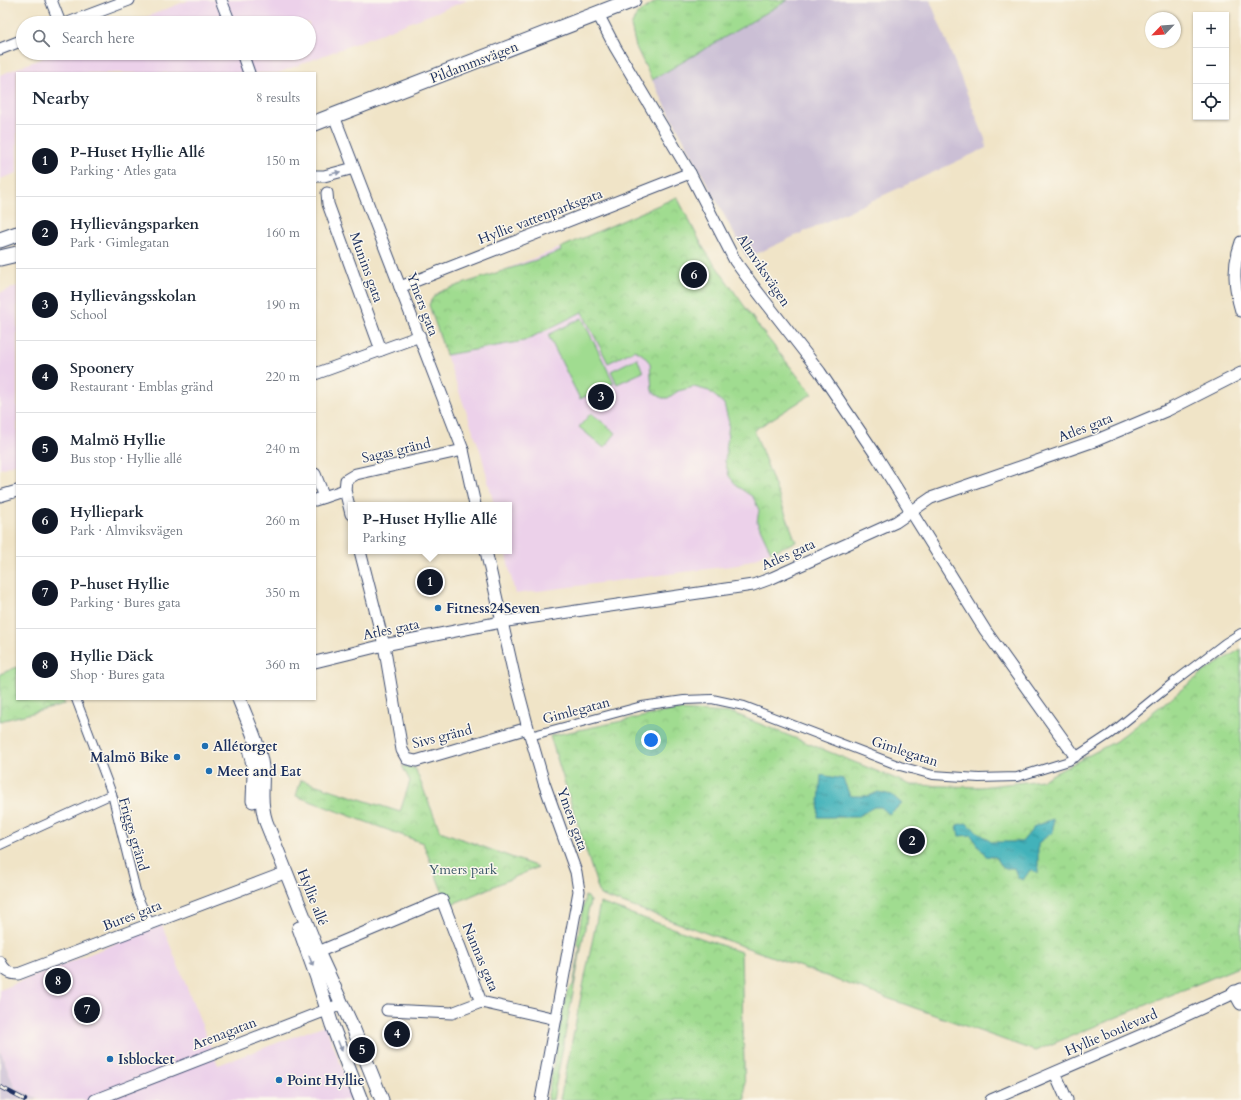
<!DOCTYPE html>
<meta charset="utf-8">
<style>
:root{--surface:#fff;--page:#f2f2f3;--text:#1f2937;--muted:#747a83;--line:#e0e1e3;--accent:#111827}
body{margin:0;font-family:Cardo,serif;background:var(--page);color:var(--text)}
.controls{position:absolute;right:12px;top:12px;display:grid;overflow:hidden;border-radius:0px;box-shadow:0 1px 3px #0004}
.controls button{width:36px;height:36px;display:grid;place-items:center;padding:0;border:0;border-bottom:1px solid var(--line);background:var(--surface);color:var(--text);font:20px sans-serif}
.compass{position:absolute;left:1145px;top:12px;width:36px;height:36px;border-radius:50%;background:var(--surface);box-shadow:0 1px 3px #0004;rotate:245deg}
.you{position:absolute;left:651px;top:740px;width:14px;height:14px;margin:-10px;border:3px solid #fff;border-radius:50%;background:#1a73e8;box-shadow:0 0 0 6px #1a73e833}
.badge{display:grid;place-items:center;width:26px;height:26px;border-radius:50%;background:var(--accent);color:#fff;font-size:13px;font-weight:700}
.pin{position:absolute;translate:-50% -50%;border:2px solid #fff;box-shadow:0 1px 4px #0006}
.popup{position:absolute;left:348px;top:502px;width:164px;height:52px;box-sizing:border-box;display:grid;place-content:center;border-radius:0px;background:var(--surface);filter:drop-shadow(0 1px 3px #0005);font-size:13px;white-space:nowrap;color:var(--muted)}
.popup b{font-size:15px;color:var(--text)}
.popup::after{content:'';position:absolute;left:50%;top:100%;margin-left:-8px;border:8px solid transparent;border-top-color:var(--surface)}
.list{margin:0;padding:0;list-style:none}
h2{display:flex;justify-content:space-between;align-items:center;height:52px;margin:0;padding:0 16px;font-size:17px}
h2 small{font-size:13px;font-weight:400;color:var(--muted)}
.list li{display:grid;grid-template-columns:26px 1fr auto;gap:12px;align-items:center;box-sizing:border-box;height:72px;padding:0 16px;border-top:1px solid var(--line)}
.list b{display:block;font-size:15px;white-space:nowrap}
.list p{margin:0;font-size:13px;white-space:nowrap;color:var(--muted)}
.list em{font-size:13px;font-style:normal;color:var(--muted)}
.icon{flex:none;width:22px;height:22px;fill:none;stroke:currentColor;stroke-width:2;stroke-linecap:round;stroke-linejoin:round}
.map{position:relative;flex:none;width:1241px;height:1100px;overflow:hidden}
.search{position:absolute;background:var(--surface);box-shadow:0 1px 3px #0004;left:16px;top:16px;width:300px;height:44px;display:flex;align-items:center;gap:10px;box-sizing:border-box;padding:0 14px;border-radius:22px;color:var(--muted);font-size:15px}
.panel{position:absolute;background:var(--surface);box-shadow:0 1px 3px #0004;left:16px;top:72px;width:300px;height:628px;border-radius:0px}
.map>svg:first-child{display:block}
</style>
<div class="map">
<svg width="1241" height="1100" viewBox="0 0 1241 1100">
<defs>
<pattern id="grass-tufts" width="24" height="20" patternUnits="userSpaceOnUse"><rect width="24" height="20" fill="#a0dc90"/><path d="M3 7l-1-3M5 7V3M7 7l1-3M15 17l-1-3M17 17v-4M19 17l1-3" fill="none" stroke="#89bd7f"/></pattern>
<pattern id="park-crowns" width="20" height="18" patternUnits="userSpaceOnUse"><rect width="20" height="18" fill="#a0dc90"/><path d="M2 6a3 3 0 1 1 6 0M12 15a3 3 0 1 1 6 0" fill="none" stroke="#89bd7f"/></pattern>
<pattern id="water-ripples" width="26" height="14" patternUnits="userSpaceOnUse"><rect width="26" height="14" fill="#42b2ba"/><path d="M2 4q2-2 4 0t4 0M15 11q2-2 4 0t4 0" fill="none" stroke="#36919a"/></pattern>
</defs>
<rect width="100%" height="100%" fill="#fbf7ec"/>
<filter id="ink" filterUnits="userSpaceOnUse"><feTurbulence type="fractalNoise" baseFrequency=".025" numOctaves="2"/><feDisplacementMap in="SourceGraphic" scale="8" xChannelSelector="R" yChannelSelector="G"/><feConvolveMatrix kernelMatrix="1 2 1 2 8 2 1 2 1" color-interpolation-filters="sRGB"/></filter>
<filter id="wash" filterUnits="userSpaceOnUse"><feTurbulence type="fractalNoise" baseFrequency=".012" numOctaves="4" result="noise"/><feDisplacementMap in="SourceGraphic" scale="16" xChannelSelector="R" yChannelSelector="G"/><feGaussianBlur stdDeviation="0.9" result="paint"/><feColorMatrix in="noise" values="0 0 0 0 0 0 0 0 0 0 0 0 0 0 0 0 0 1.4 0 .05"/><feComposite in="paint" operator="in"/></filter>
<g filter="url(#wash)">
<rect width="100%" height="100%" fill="#f0e4c7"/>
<g fill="#ecd1ea">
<polygon points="189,0 468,0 278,73 17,73 17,173 0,179 0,75 55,53 309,53 309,23 131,23"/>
<polygon points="560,248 578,282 729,364 796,542 738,565 515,594 505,551 509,551 509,505 494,505 481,453 436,327 437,296"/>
<polygon points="17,286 17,463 0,469 0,293"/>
<polygon points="162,925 218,1065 325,1025 355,1100 38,1100 40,1099 15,1088 0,1050 0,990"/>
</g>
<g fill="#cbbfd5">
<polygon points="788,0 930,0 985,139 986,148 747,258 652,80"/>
<polygon points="0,1050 15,1088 40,1099 0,1100"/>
</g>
<g fill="url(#grass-tufts)" stroke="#5e8677">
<polygon points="658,0 788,0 652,80 636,47 631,26 637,14"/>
<polygon points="585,896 588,897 590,901 553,1100 547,1100 567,991 573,985 580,949 577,942"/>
</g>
<g fill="url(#park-crowns)" stroke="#5e8677">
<path d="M677,197L704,249L762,331L812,394L754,430L796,542L771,552L757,522L759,510L753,497L738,487L729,476L725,461L729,423L724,404L709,391L694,387L678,391L668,398H662L652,391L650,363L643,355L635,350L608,363L582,312L524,341L446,355L429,305C432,297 436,294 444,290L539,259L561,251L560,248Z"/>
<polygon points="1241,649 1241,966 1035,1051 600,895 550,736 675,710 733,713 911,785 980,787 1042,780 1116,741 1205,671"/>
<polygon points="17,667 17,699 62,699 64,705 0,721 0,674"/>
<polygon points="402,766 415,768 440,831 538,867 448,906 423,843 296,796 301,780 400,812 410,781"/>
<polygon points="600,903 741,952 745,1100 560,1100"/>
</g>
<g fill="#a0dc90" stroke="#5e8677">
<polygon points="582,318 614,383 580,399 548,335"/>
<polygon points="637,358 643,372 617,384 611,371"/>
<polygon points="591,413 616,433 604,448 579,427"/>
</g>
<g fill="url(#water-ripples)" stroke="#2e708c">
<polygon points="821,775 843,779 850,796 869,796 878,792 892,795 902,804 889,814 881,807 874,807 856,817 818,817"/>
<polygon points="1053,819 1053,832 1038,843 1038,873 1030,870 1023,880 1018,878 1014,868 1003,868 996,857 986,856 971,835 959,836 957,825 966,823 991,842 1022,842 1035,826"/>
</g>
</g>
<g filter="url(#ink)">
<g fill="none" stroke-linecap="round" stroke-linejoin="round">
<defs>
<g id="pedestrian">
<polyline points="76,699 112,794 137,895 150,924"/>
<polyline points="530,736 642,706 684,700 712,699 744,706 900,766 933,775 979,778 1017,777 1069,761 1110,734 1174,682 1225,643 1241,633"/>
<polyline points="0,845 112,794"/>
</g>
<g id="minor">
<polyline points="51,0 60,23"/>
<polyline points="221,0 230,23"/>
<polyline points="598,14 615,47 690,173 735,261 757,291 820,372 876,455 985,630 1075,756"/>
<polyline points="68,23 129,0"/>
<polyline points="0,49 23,40"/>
<polyline points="242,53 249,73"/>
<polyline points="334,116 463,450 475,505"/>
<polyline points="315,176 324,176 354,168"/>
<polyline points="327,193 328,204 381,350"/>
<path d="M1241,242C1232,267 1234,287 1241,311"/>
<polyline points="400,287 690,173"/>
<polyline points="315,374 420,336"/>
<polyline points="315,474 324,497"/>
<polyline points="0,496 17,491"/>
<polyline points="315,500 345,490"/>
<polyline points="351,514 345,490 346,480 356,474 463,450"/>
<polyline points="360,551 384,645 402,750 407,759 416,761 528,728"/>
<polyline points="486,551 514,675 528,728 544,783 576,872 579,891 541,1100"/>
<polyline points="315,662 384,645 501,622 753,585 772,578 896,522 931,498 1097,440 1168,410 1241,373"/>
<polyline points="318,952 442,900 481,1002"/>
<path d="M0,962C4,970 9,974 18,974L279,875"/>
<polyline points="481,1002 556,1019"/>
<polyline points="387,1010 452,1013 481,1002"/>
<polyline points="1055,1073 1067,1100"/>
<polyline points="95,1100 342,1004"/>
<polyline points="991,1100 1167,1024 1228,996 1241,989"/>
</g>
<g id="tertiary">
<path d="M239,699C247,720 259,744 262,767C263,776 262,785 262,795C262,805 263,813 266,822L318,952L354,1030L382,1100"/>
<polyline points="249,749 252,760 254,774 253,801"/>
<polyline points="299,928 317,978 332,1025 361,1100"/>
<polyline points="1235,992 1241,1003"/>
</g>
<g id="secondary">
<polyline points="315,123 633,0"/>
<polyline points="0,240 17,234"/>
<polyline points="0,258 17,254"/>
</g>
</defs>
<use href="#pedestrian" stroke="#3b4a6e" stroke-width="10"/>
<use href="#minor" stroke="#3b4a6e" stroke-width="13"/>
<use href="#tertiary" stroke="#3b4a6e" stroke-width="15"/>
<use href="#secondary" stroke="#3b4a6e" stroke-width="17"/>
<use href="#pedestrian" stroke="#fff" stroke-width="8"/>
<use href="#minor" stroke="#fff" stroke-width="11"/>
<use href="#tertiary" stroke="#fff" stroke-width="13"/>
<use href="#secondary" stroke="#fff" stroke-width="15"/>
<defs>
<polyline id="rail" points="0,1087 25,1100"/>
</defs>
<use href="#rail" stroke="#1b2f5e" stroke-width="4.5"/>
<use href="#rail" stroke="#fbf7ec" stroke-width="3" stroke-dasharray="9" stroke-linecap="butt"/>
</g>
<defs><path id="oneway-solid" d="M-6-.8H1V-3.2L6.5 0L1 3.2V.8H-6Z"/></defs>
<g fill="#8d97ae">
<use href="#oneway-solid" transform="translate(335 173) rotate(-13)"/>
<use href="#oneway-solid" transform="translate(311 961) rotate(70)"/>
<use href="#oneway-solid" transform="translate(340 1046) rotate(68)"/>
</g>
</g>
<g fill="#1f6fb2" stroke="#fbf7ec" stroke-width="1.5">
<circle cx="438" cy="608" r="4"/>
<circle cx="205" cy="746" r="4"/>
<circle cx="177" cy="757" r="4"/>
<circle cx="209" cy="771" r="4"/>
<circle cx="110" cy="1059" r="4"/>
<circle cx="279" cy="1080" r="4"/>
</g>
<g text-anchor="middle" stroke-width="3" stroke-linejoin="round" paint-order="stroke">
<g font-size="14" fill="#1b2f5e" stroke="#fbf7ec">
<text transform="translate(474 62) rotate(-21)" y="5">Pildammsvägen</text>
<text transform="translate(540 216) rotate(-21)" y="5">Hyllie vattenparksgata</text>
<text transform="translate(367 267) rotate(70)" y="5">Munins gata</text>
<text transform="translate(764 270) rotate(56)" y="5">Almviksvägen</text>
<text transform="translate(423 304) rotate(69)" y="5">Ymers gata</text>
<text transform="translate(1085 427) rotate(-21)" y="5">Atles gata</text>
<text transform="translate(396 450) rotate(-13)" y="5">Sagas gränd</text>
<text transform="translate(788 554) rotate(-24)" y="5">Atles gata</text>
<text transform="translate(391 629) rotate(-12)" y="5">Atles gata</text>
<text transform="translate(576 710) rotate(-15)" y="5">Gimlegatan</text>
<text transform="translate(442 736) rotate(-14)" y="5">Sivs gränd</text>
<text transform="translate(905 751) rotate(18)" y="5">Gimlegatan</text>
<text transform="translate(573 819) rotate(70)" y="5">Ymers gata</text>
<text transform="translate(134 834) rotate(74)" y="5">Friggs gränd</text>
<text transform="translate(313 897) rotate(68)" y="5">Hyllie allé</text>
<text transform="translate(132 915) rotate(-21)" y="5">Bures gata</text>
<text transform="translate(481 957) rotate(67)" y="5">Nannas gata</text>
<text transform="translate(1111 1032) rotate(-23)" y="5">Hyllie boulevard</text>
<text transform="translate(224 1033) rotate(-21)" y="5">Arenagatan</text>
</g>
<g font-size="14" font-weight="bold" fill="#1b2f5e" stroke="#fbf7ec" text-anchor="start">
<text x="446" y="613">Fitness24Seven</text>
<text x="213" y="751">Allétorget</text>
<text x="169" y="762" text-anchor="end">Malmö Bike</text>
<text x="217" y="776">Meet and Eat</text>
<text x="118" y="1064">Isblocket</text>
<text x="287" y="1085">Point Hyllie</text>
</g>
<g font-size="14" fill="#3c5a6a" stroke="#fbf7ec">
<text x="463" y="874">Ymers park</text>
</g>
</g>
</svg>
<div class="controls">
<button>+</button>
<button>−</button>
<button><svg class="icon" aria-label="locate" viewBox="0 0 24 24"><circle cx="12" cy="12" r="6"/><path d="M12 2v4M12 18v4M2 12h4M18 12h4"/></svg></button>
</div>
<svg class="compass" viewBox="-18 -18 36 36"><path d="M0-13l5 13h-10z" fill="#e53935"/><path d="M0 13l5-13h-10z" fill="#747a83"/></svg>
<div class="you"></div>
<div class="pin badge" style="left:430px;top:582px">1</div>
<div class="popup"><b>P-Huset Hyllie Allé</b>Parking</div>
<div class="pin badge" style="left:912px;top:841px">2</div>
<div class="pin badge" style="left:601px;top:397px">3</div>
<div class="pin badge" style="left:397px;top:1034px">4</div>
<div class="pin badge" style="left:362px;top:1050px">5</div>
<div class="pin badge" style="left:694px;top:275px">6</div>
<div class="pin badge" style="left:87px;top:1010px">7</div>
<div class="pin badge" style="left:58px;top:981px">8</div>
<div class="search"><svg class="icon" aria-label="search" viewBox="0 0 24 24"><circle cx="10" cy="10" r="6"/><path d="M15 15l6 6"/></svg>Search here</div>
<section class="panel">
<h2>Nearby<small>8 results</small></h2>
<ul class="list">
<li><span class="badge">1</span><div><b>P-Huset Hyllie Allé</b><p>Parking · Atles gata</p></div><em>150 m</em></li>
<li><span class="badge">2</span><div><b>Hyllievångsparken</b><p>Park · Gimlegatan</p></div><em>160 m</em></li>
<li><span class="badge">3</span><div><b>Hyllievångsskolan</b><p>School</p></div><em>190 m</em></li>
<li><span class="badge">4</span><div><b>Spoonery</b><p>Restaurant · Emblas gränd</p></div><em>220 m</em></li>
<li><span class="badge">5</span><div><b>Malmö Hyllie</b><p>Bus stop · Hyllie allé</p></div><em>240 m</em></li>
<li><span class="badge">6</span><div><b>Hylliepark</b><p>Park · Almviksvägen</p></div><em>260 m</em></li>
<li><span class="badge">7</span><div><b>P-huset Hyllie</b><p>Parking · Bures gata</p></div><em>350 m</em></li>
<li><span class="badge">8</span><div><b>Hyllie Däck</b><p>Shop · Bures gata</p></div><em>360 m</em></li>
</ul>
</section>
</div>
